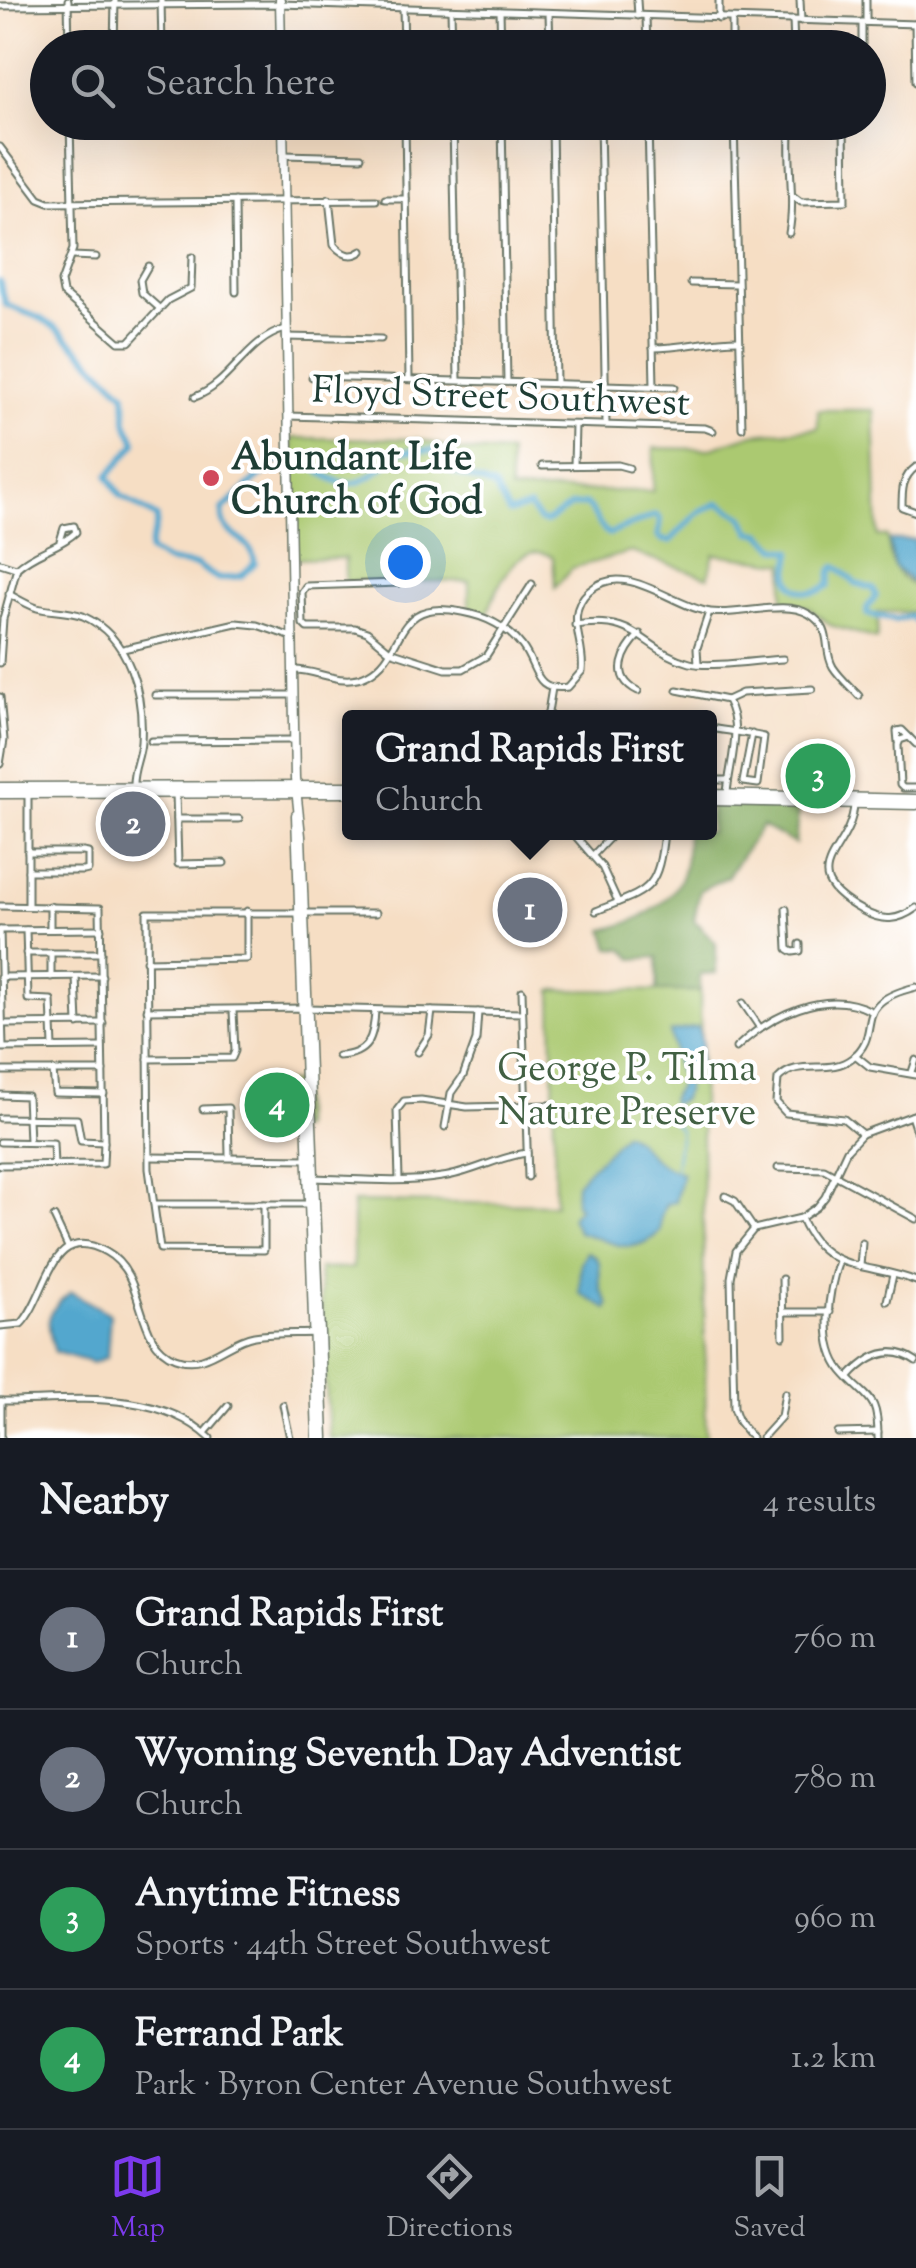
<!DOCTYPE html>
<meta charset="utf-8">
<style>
:root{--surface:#171b24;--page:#242831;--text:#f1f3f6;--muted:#9ea1a6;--line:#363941;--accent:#7c3aed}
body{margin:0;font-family:"Sorts Mill Goudy",serif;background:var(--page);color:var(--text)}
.you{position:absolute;left:405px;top:562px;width:35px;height:35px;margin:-25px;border:8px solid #fff;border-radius:50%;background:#1a73e8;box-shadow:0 0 0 15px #1a73e833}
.badge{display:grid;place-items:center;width:65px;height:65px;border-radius:50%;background:var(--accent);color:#fff;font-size:32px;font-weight:700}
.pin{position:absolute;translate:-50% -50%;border:5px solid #fff;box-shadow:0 2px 10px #0006}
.popup{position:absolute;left:342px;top:710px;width:375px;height:130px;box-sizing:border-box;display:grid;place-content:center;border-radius:10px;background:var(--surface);filter:drop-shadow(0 2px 8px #0005);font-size:32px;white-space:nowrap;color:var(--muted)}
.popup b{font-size:38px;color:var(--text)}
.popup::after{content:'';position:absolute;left:50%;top:100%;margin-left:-20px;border:20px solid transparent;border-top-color:var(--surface)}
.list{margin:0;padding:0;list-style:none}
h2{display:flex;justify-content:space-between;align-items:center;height:130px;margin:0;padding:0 40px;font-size:42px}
h2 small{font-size:32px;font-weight:400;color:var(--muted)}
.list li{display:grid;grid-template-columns:65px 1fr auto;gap:30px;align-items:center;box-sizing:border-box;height:140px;padding:0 40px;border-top:2px solid var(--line)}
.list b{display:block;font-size:38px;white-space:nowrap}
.list p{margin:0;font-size:32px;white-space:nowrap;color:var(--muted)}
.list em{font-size:32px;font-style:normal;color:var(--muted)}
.icon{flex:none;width:55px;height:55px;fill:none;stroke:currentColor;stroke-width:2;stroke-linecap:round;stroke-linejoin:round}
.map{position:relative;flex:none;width:916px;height:1438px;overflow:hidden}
.search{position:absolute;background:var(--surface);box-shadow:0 10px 40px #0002;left:30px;right:30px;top:30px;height:110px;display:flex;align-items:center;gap:25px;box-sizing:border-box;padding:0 35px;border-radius:55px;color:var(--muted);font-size:38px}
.sheet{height:690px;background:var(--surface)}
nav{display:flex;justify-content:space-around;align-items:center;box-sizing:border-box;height:140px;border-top:2px solid var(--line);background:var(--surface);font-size:28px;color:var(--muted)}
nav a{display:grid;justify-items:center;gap:5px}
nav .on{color:var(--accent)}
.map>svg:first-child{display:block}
</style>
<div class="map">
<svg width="916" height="1438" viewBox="0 0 916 1438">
<rect width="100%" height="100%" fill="#fff"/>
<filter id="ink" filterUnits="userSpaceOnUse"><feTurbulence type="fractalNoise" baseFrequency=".01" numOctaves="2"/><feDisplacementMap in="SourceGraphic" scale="20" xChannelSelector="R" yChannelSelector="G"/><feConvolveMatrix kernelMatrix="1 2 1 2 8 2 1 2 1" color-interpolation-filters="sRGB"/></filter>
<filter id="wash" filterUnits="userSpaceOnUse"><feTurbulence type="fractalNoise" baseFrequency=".0048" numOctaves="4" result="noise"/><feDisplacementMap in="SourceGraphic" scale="40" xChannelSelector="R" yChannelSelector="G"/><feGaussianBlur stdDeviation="2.25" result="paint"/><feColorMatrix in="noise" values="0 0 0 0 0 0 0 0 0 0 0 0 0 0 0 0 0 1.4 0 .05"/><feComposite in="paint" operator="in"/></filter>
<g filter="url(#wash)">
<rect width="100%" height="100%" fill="#f6dec4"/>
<g fill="#abc971" stroke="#658352" stroke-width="2.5">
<path d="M818,410H874L878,536H887C890,558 893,578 916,586V612H878L877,639L830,625L808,607L783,604L785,563L714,554L708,577L631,552L572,568L555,588L553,557C517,536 495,590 487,616L469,610V581L345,582V558L295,559L292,438L419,439L462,451L509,453L510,491H653L654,448L708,449L754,434L818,428Z"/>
<polygon points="552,990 700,991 706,1438 329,1438 319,1269 353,1268 353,1202 555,1204"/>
<polygon points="300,1082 301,1128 253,1128 252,1083"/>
</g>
<path fill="#88ad63" stroke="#54754c" stroke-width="2.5" d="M710,803L796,808L798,815L795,844L762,826L727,877L700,890L694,920L716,943V973L700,974V991H657L658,957L633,959L624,949L610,948L604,930C635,923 673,905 683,872C687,860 686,845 687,833L710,832Z"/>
<g fill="#52a7ce" stroke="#387281" stroke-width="2.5">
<polygon points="889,540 916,540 916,585 894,567"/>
<polygon points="698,1027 702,1042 699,1067 689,1075 683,1099 672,1104 670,1099 683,1078 678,1072 670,1032"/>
<path d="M625,1133C638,1138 641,1147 651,1156C660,1165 671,1169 682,1173L675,1202L666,1204L661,1216L660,1232C630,1259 611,1241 578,1232L571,1217L579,1207L575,1204L576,1183Z"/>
<path d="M587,1252C607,1260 596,1272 601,1289C603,1294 607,1299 609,1305L607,1309L580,1293L581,1263Z"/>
<path d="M71,1292L110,1314L107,1357L93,1363L55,1352C45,1322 45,1311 71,1292Z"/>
</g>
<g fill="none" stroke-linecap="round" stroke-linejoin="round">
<polyline stroke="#52a7ce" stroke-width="2.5" points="672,1104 669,1118 680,1130 675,1170"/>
<g stroke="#52a7ce" stroke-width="6">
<path d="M0,281L6,305L42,319L61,332L125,394L126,422L136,443L108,476L121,496L157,518C158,531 148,539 150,552L168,562L197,565L218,579L241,576L255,563C251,531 219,542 223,509L277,461L282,460"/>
<path d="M294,460H304C349,496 361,488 400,451L439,450L451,471L494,487L509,513L529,507L540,521L546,522L571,506L585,504C596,513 597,526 609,534L656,515L660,519L658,536L662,540L670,541L700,511L719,503L743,517L751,532L761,533L777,548L792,551C792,559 788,569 789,576C793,596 816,595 829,585L831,571L836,566L855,583L873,589L876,596L867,608V614L895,620L910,616L916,622"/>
</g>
</g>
</g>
<g filter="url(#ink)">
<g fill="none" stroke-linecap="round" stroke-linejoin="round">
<defs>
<g id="minor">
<polyline points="68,0 69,48"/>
<polyline points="161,0 162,48"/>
<polyline points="637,0 638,16"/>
<polyline points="719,0 719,19"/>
<polyline points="800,0 801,21"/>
<polyline points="866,0 866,22"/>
<polyline points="0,6 280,4 916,24"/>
<polyline points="403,8 404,48"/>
<polyline points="451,10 452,48"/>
<polyline points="500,11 501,48"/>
<polyline points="549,13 550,48"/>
<polyline points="646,16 647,48"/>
<polyline points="732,19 732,48"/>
<polyline points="793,20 794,48"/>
<polyline points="862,22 862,48"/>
<polyline points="915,24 916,82"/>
<polyline points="114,48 115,0"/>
<polyline points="70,122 73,249 61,282 63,293 119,342 129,342 168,300 191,288 192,257"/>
<polyline points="116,122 116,128"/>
<polyline points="163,122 163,127"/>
<polyline points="405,122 409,379"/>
<polyline points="453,122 458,379"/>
<polyline points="502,122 507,382"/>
<polyline points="552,122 556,384"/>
<polyline points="600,122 606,424"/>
<polyline points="648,122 654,386"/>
<polyline points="734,122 742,428"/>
<polyline points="0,147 39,199 49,203 376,200"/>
<polyline points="284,155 361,157"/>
<polyline points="793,196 801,202 845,201 844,122"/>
<path d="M329,199L334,245C342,254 351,259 362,251"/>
<polyline points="385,199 406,199"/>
<polyline points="235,201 236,292"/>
<path d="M789,233C796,196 786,160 791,122"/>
<polyline points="72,256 96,257"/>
<polyline points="148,266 140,280 142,293 159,308"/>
<polyline points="691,283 737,284"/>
<polyline points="286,337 381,339"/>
<path d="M653,348C684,348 707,340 738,340"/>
<polyline points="312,377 675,387"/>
<path d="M195,397C232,383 246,339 286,329"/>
<polyline points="288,416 705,428 713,431"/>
<polyline points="574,465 575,425"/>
<polyline points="542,466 618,465 629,468"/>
<path d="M916,467C902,477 902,490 902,507L916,512"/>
<polyline points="0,563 16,568"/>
<polyline points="400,583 306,586 302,592 303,624 307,628 355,628 367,632 390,651 446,669 463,669 486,656 532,584"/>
<path d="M9,594C18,599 28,605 37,608C52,612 67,610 83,616C130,637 144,694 141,742C140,758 132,770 133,787"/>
<path d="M575,625C640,615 641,650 690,663C710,668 760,660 783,659"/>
<polyline points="123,649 236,623 257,625 292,637"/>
<path d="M0,663L3,619L17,568C34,552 61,547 76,532L74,526L64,528L60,541"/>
<polyline points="698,664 697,648 709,612"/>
<path d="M293,670C318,669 342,688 368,674C408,652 391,597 462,612C485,616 507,627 522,646C538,667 533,692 568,687L582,671C586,643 563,615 589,591C625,559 670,606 710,612C740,616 785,599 809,614C835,630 822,648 833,667C840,678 851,687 859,696"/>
<path d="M677,690L727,700C743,730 730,760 727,793"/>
<path d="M638,691C609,677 624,650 640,634"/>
<polyline points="155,695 293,695"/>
<polyline points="0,697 4,740 0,764"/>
<polyline points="727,700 742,693 812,689"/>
<polyline points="547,718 552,688"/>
<path d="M710,728C728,731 746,733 764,737L758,784L743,782L752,734"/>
<polyline points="909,737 900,740 898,745 900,785 903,788 916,788"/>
<polyline points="151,741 294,740"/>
<polyline points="898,742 897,731 902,730 916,744"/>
<polyline points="710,780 727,780"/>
<polyline points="176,793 178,864 224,863"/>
<polyline points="28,794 28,906"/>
<path d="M854,805C851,854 789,871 863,911C883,922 898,921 916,908"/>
<polyline points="177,819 239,819"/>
<polyline points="572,832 602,867 618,902"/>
<polyline points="593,855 615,832"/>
<polyline points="28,871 84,871 88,870 88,853 83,852 28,852"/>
<polyline points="0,906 100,908 104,1142 103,1164 0,1165"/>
<polyline points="786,909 788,949 793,952 800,951 800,944"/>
<path d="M596,911C648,890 658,893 664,832"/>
<polyline points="50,928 50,906"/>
<polyline points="0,930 3,1047"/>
<polyline points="0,930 101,929"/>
<polyline points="26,930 28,999 51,1000 53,1047"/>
<polyline points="26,953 101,953"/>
<polyline points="51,953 51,977"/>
<polyline points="146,961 247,959 247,911"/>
<polyline points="0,977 102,976"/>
<polyline points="76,977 78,1024"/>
<polyline points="522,991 528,1177"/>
<polyline points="743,1003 760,1028"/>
<polyline points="147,1010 307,1008 522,1013"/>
<polyline points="1,1024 103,1023"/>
<polyline points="0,1048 102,1047"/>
<path d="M736,1048C769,1016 826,987 871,1011"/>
<polyline points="418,1052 429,1035 432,1011"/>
<polyline points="855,1055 870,1067 916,1075"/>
<path d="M338,1056C369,1055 374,1037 375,1010"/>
<polyline points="148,1059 232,1058 235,1051 233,1011"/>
<polyline points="0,1071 103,1071"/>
<polyline points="53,1071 55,1093 104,1094"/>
<polyline points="912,1072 916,1060"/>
<polyline points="0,1095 27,1096 29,1141"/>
<polyline points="203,1109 228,1108 229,1156"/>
<polyline points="911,1116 916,1131"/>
<polyline points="0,1118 77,1119 81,1141 104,1142"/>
<polyline points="445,1127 451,1093 463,1076 476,1040 478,1012"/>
<path d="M862,1134L844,1119L786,1113L776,1102L778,1079C799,1057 829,1076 852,1058C886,1031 846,1004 916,987"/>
<polyline points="0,1142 53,1143 54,1165"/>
<polyline points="150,1157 309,1159"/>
<polyline points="778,1168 824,1169 916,1219"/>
<path d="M314,1178C356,1179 400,1184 442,1177C472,1173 497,1157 527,1153"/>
<polyline points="399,1180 397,1110 404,1101 421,1100 467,1107 550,1105"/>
<polyline points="725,1196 735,1201 754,1229"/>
<polyline points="155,1204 311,1204"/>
<polyline points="264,1204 264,1250 160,1249 149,1169 147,913 376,913"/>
<polyline points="54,1217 68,1247"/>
<path d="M801,1218C824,1274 868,1262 916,1281"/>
<path d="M839,1261C828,1291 820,1344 842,1371C867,1401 878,1392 878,1438"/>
<polyline points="860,1266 862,1243"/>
<polyline points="782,1279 783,1336"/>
<polyline points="887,1301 893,1275"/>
<polyline points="783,1312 830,1312"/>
<path d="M0,1326L21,1324C48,1296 50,1220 106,1252C148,1275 133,1342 175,1358C206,1370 226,1341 254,1336C274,1333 296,1334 316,1333"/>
<path d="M849,1377C867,1357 890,1343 916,1361"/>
<path d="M0,1401C69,1401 156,1387 210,1438"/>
<polyline points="1,1401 1,1438"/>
<polyline points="283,1405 290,1438"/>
<polyline points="205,1433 228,1406"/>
<polyline points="838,1433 878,1432"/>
<polyline points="752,1438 739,1422 734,1408 731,1278 736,1251 754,1229 801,1218 817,1207 825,1197 847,1150 862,1134 916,1114"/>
<polyline points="762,1438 781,1417 785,1393"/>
</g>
<g id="major">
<polyline points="280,0 281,48"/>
<polyline points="283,122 295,779 301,836 324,1438"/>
<polyline points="0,787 350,786"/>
<polyline points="0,794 350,793"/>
<polyline points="710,794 916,799"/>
<polyline points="710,801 916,805"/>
<polyline points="296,815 317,1438"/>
</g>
</defs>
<use href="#minor" stroke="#6a7566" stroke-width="9"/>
<use href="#major" stroke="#6a7566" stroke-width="11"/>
<use href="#minor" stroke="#fff" stroke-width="5"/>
<use href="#major" stroke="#fff" stroke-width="8"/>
</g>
</g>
<circle fill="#d1495b" stroke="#fff" stroke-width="4" cx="211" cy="478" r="10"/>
<g text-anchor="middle" stroke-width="8" stroke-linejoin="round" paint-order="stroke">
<g font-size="38" fill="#1f3d34" stroke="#fff">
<text transform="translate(501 395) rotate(2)" y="13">Floyd Street Southwest</text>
</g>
<g font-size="38" font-weight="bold" fill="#1f3d34" stroke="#fff" text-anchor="start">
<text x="231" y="469">Abundant Life<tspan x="231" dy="44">Church of God</tspan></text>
</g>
<g font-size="38" fill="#426043" stroke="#fff">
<text x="627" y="1080">George P. Tilma<tspan x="627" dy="44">Nature Preserve</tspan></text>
</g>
</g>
</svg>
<div class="you"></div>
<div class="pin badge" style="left:530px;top:910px;background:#6b7280">1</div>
<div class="popup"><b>Grand Rapids First</b>Church</div>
<div class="pin badge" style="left:133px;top:824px;background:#6b7280">2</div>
<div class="pin badge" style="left:818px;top:776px;background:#2e9e5b">3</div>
<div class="pin badge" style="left:277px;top:1105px;background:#2e9e5b">4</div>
<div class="search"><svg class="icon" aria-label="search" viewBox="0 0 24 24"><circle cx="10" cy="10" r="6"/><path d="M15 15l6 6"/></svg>Search here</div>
</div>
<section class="sheet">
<h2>Nearby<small>4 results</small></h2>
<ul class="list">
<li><span class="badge" style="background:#6b7280">1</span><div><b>Grand Rapids First</b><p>Church</p></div><em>760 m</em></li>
<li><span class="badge" style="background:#6b7280">2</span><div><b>Wyoming Seventh Day Adventist</b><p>Church</p></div><em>780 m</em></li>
<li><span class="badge" style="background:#2e9e5b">3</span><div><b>Anytime Fitness</b><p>Sports · 44th Street Southwest</p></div><em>960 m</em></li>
<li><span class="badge" style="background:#2e9e5b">4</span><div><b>Ferrand Park</b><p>Park · Byron Center Avenue Southwest</p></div><em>1.2 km</em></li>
</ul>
</section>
<nav>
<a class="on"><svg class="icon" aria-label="map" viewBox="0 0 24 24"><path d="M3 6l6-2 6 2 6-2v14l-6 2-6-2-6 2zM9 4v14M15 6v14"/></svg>Map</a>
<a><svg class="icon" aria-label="directions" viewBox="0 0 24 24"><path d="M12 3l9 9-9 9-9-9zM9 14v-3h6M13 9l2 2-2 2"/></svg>Directions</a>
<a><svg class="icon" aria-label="saved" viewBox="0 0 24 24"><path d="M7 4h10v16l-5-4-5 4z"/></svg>Saved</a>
</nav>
